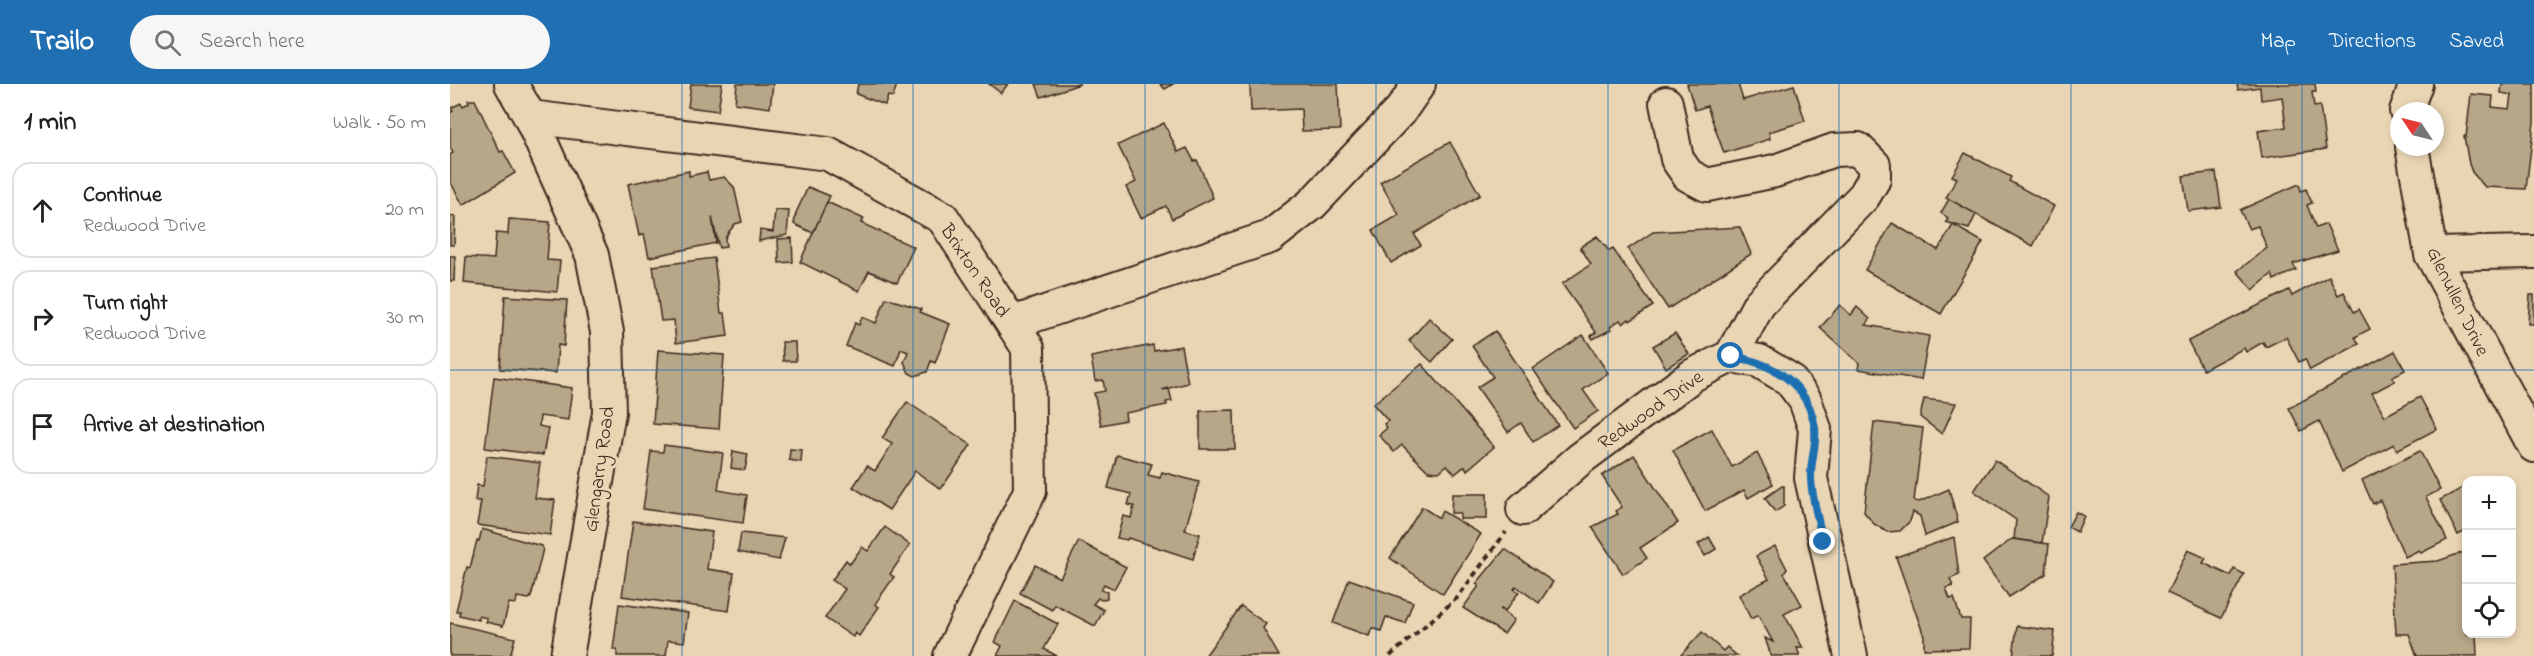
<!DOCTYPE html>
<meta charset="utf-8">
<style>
:root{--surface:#fff;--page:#f6f6f6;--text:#202124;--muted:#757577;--line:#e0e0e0;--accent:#1f6fb2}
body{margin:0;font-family:"Indie Flower",sans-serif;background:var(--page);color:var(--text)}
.controls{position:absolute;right:18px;bottom:18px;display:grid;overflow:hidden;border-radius:12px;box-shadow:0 3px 9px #0003}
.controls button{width:54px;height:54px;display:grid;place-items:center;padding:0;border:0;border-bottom:2px solid var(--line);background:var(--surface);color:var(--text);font:30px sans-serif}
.compass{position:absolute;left:1940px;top:18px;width:54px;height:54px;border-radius:50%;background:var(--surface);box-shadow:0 3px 9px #0003;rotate:305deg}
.stop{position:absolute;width:18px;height:18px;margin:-14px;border:4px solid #1f6fb2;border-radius:50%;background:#fff}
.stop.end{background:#1f6fb2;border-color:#fff;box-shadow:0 2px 6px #0008}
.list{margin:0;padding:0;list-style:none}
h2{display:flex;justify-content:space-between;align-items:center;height:78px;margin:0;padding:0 24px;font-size:26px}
h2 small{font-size:20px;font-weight:400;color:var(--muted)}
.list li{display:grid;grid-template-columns:39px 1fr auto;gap:18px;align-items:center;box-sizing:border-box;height:96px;margin:0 12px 12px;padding:0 12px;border:2px solid var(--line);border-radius:18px}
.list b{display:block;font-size:22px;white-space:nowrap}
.list p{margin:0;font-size:20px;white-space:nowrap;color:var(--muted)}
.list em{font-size:20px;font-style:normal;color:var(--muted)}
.icon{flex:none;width:33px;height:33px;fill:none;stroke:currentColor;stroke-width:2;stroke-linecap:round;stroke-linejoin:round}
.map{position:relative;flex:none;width:2084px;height:572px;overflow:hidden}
header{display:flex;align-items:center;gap:36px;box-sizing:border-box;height:84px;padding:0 30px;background:var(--accent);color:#fff}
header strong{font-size:28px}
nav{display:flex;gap:33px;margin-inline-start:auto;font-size:21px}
.search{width:420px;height:54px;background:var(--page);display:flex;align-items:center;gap:15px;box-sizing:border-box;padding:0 21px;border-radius:33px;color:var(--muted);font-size:22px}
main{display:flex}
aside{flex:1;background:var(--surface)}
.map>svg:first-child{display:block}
</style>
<header>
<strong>Trailo</strong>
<div class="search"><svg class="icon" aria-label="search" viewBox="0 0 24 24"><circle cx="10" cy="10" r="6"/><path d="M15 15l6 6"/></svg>Search here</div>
<nav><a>Map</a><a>Directions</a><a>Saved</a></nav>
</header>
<main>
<aside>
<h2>1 min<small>Walk · 50 m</small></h2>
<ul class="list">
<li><svg class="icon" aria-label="ahead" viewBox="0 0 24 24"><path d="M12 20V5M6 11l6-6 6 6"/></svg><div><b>Continue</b><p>Redwood Drive</p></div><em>20 m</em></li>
<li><svg class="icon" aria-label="right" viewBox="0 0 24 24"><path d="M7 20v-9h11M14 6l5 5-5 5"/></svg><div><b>Turn right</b><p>Redwood Drive</p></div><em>30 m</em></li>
<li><svg class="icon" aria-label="arrive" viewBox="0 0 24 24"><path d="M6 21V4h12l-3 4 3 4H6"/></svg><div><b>Arrive at destination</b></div></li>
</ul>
</aside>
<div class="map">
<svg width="2084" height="572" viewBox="0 0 2084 572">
<rect width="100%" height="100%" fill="#e9d5b3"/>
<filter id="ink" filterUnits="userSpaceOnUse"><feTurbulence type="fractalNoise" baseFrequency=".0167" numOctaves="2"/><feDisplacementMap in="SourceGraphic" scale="12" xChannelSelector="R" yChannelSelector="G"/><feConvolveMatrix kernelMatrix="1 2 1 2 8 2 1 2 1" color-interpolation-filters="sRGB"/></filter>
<g filter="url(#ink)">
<g fill="#b8a689" stroke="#3b2a1e" stroke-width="1.5">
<polygon points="241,0 272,0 268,27 238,23"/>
<polygon points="287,0 323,0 320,24 285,19"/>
<polygon points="408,0 447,0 443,13 438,12 435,21 406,10"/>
<polygon points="539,0 558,0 551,9"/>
<polygon points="586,0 630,0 591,13"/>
<polygon points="710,0 723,0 715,5"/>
<polygon points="800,0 888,0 890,46 852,47 851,25 801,27"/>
<polygon points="1237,0 1288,0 1293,16 1344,1 1355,37 1319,48 1320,55 1274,69 1257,22 1245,26"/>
<polygon points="1787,0 1865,0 1866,8 1862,8 1864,23 1870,22 1876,65 1812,74 1808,47 1836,43 1832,13 1811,16 1810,3 1788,6"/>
<polygon points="2052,0 2084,0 2084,38 2076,105 2035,103 2022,88 2019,80 2014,52 2016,53 2021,10 2043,12 2042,23 2060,25 2062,11 2051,9"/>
<polygon points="18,16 25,16 50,68 53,67 65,89 13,121 0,97 0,71 3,69 0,63 0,29 3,27 1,24 11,19 13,22 19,19"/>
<polygon points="714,39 728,68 737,64 744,77 747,76 763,114 722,135 716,122 691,134 676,103 686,98 668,61"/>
<polygon points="1000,58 1030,111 964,150 971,161 941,179 923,146 949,131 930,98"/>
<polygon points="1515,69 1561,93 1559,97 1604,122 1583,162 1496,114 1507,94 1502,92"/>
<polygon points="239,87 239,92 257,88 259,96 274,93 284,103 292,138 285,140 278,149 275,155 276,163 269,164 262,133 266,159 199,173 194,150 189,152 178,100"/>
<polygon points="1766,88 1771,123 1738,127 1733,92"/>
<polygon points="1849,100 1851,107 1856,105 1862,119 1857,121 1866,144 1876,140 1888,166 1843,180 1846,186 1824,196 1822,190 1803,206 1787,187 1817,164 1808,142 1799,145 1790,126"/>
<polygon points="358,103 380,112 363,149 344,140 346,129"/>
<polygon points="1499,115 1526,130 1519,145 1496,138 1498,134 1491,129"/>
<polygon points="377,118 414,135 411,139 464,163 447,199 419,187 409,207 350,178"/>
<polygon points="325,126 339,127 337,151 309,157 310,146 323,148"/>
<polygon points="0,132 5,133 4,161 0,161"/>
<polygon points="59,135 100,138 97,176 110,177 107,208 14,199 16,173 44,175 46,149 58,150"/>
<polygon points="1442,139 1488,166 1503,141 1533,158 1491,230 1415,186"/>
<polygon points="1290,143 1301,170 1218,225 1178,165 1203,148"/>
<polygon points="1147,152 1159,167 1163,165 1203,222 1180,237 1179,235 1173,240 1170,236 1160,243 1162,245 1143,255 1141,252 1146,248 1112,200 1141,180 1130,163"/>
<polygon points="342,154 343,178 329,179 328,155"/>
<polygon points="0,172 5,172 4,197 0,197"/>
<polygon points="264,174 271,229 275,229 278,252 226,259 224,236 211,237 203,182"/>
<polygon points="1879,192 1888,211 1894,208 1904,228 1909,225 1920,245 1905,253 1909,260 1860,286 1855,275 1849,278 1836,253 1816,263 1813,258 1796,268 1794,264 1753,286 1738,257 1839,206 1842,212"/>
<polygon points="2080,211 2084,211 2084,240 2078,240"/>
<polygon points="55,212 117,216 114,262 108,261 106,289 50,285"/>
<polygon points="436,214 471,225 470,228 500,240 485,279 481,277 477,288 465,292 459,289 454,278 458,268 451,265 445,282 396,262 405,239 409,241 412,233 426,239"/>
<polygon points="1390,221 1401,231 1407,223 1420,235 1416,241 1479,252 1471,296 1408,285 1409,279 1370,244"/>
<polygon points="979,234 1002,255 982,278 959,257"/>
<polygon points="1045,247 1108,341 1083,358 1071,339 1058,348 1027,303 1043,293 1022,262"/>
<polygon points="1225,249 1239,270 1216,284 1203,262"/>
<polygon points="1133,251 1158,289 1133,306 1148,327 1123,344 1083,285"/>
<polygon points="332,258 345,258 346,277 333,277"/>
<polygon points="703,261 704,267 731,262 738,299 712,306 719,305 722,317 716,318 717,321 675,329 676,336 651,341 644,309 655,307 653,296 645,297 641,273"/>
<polygon points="208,266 274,271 269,345 203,340"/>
<polygon points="1945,267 1955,286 1942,293 1945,297 1922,309 1935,332 1970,313 1987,345 1947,366 1944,360 1892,388 1869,337 1851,347 1839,324"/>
<polygon points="972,280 1044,363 1017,386 1015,382 1005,390 997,381 989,388 978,387 952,361 944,368 929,351 937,344 934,340 938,337 923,320"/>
<polygon points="44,293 122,304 118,336 90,332 89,342 98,344 93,371 35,364"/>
<polygon points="1474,315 1506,319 1492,350 1470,333"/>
<polygon points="457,318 521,361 491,405 465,387 439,426 403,403 417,382 425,387 442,360 432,354"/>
<polygon points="784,326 785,365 750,365 750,327"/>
<polygon points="1424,338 1473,344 1464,417 1469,418 1499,405 1508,438 1475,452 1470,432 1463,428 1460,437 1450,447 1437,448 1424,440 1414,428"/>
<polygon points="1262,345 1282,383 1307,369 1323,400 1298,414 1294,406 1255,427 1223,366"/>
<polygon points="214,361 273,369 268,406 297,411 293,439 193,425 201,367 213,368"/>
<polygon points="340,365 352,366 351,378 339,376"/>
<polygon points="283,367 298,370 295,386 281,384"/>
<polygon points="1970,367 1990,406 1976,413 1997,456 1971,469 1969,466 1955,473 1930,416 1923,420 1912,396"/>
<polygon points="667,371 702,380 698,391 710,394 712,388 749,398 735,446 750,450 743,475 678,454 677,456 667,454 673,432 681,434 684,422 678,421 681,410 658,404"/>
<polygon points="1184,371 1228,439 1190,464 1197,474 1173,490 1142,443 1168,430 1166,427 1172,423 1152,392"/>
<polygon points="37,372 90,379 85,414 105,416 100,451 27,441 31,417 25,417 27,401 33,402"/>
<polygon points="1545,376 1599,413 1592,459 1564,455 1566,436 1524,407"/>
<polygon points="1332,402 1334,402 1334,422 1325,428 1315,414"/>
<polygon points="2016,402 2016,447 2008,451 1990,416"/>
<polygon points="1002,410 1037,410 1037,435 1010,435 1010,429 1001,429"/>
<polygon points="972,423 989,434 992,427 1031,450 993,510 940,474"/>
<polygon points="1626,428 1634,432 1627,448 1618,443"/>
<polygon points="183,437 262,448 257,485 284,489 279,527 172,512"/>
<polygon points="435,443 460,461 440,490 444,493 425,520 429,523 409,552 405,549 403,553 375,534 395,505 382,496 396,476 400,480 412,463 418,467"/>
<polygon points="32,445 91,462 93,465 81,513 79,515 67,513 66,520 59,519 53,542 36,538 37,534 29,532 29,536 9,531 10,527 6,527 17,483 20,484 27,456 29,457"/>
<polygon points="291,449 335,454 329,476 288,468"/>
<polygon points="1259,453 1266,465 1255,472 1248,460"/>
<polygon points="1504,453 1509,491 1500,495 1503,502 1496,504 1500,515 1504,514 1511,535 1520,535 1519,564 1474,565 1474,552 1446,473"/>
<polygon points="1562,455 1599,460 1596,490 1559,513 1533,477"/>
<polygon points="629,457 676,483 664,505 654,500 651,506 657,508 657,514 651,516 648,514 643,520 654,526 645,542 605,521 602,526 570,509 585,481 610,494"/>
<polygon points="1325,462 1337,485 1334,489 1352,521 1334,530 1353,564 1347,564 1350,572 1321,572 1315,554 1323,558 1308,531 1301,535 1289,511 1319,495 1306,472"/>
<polygon points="1055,465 1103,498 1089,519 1066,502 1064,505 1069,508 1056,526 1050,525 1064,536 1054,550 1013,524 1029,502 1026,500"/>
<polygon points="1738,466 1756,474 1753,479 1781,492 1784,485 1794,490 1771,534 1717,509"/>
<polygon points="2016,467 2016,550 2026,550 2027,572 1967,572 1959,550 1946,550 1942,480 1988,477"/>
<polygon points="899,495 963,518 955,539 936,533 931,547 922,544 919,552 883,539"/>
<polygon points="565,517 608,540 594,565 607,572 547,572 552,562 545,558"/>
<polygon points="169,520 238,529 234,558 218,556 216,572 167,572 167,566 163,566"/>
<polygon points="791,522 816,540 813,544 829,572 755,572"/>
<polygon points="0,539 65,554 60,572 0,572"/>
<polygon points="1567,542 1605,547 1602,572 1563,572"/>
<polygon points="1252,548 1273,567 1277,563 1287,572 1230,572"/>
</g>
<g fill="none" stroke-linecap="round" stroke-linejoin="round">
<defs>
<g id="minor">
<polyline points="61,0 80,33 142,171 157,248 159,328 117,572"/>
<polyline points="1216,19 1227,75 1238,91 1257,101 1325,87 1384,66 1408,65 1424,81 1424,95 1414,112 1309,220 1281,272"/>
<polyline points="1956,27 1966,0"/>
<polyline points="80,33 378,70 493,134 578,264 580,407 500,572"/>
<polyline points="1962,63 1981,170 2084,362"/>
<polyline points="1981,170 2084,168"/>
<polyline points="562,239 820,153 862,120 951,26 969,0"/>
<polyline points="1073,425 1130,375 1243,291 1281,272 1309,277 1339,295 1355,316 1365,345 1361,394 1401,572"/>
</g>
</defs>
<use href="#minor" stroke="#3b2a1e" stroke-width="36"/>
<polyline stroke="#3b2a1e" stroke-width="4" stroke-dasharray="6 4.5" stroke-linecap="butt" points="940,572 1007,514 1056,448"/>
<use href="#minor" stroke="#e9d5b3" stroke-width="32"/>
</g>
</g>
<g fill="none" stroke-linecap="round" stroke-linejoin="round" filter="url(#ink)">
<path stroke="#1f6fb2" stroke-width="8" d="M1281,272C1322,279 1358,298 1365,344C1367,361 1360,378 1361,395C1362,416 1369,438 1373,458"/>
</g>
<path fill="none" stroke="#1f6fb2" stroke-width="1.5" stroke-opacity="0.55" d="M232,0V572M463,0V572M695,0V572M926,0V572M1158,0V572M1389,0V572M1621,0V572M1852,0V572M0,286H2084"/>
<g text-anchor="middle" stroke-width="6" stroke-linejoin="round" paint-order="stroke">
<g font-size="20" fill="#3b2a1e" stroke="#e9d5b3">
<text transform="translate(526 186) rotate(56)" y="7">Brixton Road</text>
<text transform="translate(2009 217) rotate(64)" y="7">Glenullen Drive</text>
<text transform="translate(1200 325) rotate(-35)" y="7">Redwood Drive</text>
<text transform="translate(148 385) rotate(-82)" y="7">Glengarry Road</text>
</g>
</g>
</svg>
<div class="controls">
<button>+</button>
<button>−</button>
<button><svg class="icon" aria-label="locate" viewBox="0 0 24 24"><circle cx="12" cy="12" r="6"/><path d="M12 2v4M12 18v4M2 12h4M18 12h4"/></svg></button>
</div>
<svg class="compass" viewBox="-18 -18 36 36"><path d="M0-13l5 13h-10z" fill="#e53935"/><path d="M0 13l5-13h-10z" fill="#757577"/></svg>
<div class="stop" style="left:1281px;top:272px"></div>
<div class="stop end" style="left:1373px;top:458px"></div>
</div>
</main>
